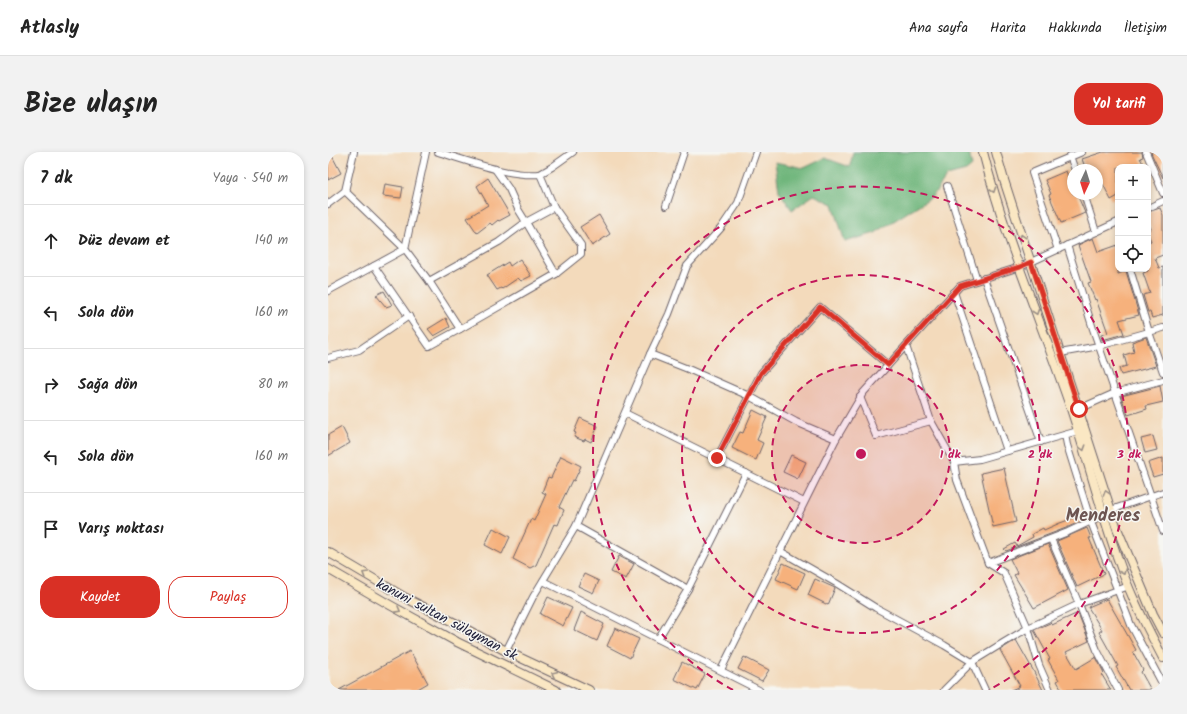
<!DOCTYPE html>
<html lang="tr">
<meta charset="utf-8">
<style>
:root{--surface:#fff;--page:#f2f2f2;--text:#222;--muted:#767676;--line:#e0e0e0;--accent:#d93025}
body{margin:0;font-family:Kalam,sans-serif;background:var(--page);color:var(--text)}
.controls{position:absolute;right:12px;top:12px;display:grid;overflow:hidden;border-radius:8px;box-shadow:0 2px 6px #0003}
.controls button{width:36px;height:36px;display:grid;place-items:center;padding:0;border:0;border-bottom:1px solid var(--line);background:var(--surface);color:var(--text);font:20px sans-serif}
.compass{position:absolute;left:739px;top:12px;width:36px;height:36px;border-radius:50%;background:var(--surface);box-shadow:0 2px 6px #0003;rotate:184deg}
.stop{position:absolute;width:12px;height:12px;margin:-9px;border:3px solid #d93025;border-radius:50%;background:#fff}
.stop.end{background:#d93025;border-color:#fff;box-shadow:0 1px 4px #0008}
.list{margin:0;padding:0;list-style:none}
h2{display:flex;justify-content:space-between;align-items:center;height:52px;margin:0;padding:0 16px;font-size:17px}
h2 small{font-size:13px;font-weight:400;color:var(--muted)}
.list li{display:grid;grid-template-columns:26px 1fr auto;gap:12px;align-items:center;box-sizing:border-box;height:72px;padding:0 16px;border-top:1px solid var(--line)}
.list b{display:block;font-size:15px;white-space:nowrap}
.list em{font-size:13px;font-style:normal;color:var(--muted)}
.actions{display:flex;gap:8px;padding:12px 16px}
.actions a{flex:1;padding:9px 0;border:1px solid var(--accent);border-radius:16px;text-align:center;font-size:14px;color:var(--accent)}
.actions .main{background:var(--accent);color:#fff}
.icon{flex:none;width:22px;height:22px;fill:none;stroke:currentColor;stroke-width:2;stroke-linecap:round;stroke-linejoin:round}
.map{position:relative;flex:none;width:835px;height:538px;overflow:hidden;border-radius:16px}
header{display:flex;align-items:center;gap:24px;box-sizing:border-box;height:56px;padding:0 20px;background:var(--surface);border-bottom:1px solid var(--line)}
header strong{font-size:19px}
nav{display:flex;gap:22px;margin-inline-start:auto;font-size:14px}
.intro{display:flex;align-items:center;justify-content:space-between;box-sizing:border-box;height:96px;padding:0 24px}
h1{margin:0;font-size:28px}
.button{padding:10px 18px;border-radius:16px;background:var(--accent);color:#fff;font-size:14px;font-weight:700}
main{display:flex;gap:24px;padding:0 24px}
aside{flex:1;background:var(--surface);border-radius:16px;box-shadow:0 2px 6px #0003}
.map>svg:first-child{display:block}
</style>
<header>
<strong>Atlasly</strong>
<nav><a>Ana sayfa</a><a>Harita</a><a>Hakkında</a><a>İletişim</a></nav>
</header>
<div class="intro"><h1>Bize ulaşın</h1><a class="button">Yol tarifi</a></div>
<main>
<aside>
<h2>7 dk<small>Yaya · 540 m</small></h2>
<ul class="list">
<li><svg class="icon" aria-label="ahead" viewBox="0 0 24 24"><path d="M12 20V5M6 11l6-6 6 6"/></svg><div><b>Düz devam et</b></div><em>140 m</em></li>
<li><svg class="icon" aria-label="left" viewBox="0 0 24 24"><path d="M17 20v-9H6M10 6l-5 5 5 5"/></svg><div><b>Sola dön</b></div><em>160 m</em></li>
<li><svg class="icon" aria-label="right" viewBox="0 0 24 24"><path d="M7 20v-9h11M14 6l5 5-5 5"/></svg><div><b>Sağa dön</b></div><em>80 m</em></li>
<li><svg class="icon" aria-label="left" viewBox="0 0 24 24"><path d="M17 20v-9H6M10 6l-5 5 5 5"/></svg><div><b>Sola dön</b></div><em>160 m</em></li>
<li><svg class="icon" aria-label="arrive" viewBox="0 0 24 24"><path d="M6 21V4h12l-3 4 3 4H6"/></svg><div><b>Varış noktası</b></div></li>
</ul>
<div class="actions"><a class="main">Kaydet</a><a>Paylaş</a></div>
</aside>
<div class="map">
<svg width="835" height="538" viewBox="0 0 835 538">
<rect width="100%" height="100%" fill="#f6f6f2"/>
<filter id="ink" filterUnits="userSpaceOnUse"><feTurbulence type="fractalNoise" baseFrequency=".025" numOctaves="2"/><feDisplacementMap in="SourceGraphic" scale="8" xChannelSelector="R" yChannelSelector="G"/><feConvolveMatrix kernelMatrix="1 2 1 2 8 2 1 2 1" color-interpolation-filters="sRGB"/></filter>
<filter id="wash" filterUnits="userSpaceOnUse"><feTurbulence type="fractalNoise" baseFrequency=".012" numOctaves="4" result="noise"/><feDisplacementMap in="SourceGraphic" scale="16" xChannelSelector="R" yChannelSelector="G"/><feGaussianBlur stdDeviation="0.9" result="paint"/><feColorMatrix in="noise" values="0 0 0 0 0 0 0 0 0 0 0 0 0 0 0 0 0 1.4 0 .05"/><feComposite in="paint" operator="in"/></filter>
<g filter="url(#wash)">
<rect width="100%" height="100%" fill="#f3dabb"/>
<polygon fill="#6fb67b" stroke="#486c5b" points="525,0 641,0 644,14 638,19 619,24 605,44 547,81 517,90 505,52 486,43 464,58 451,39 447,10 476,16 497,6 522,15"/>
<g id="blocks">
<g fill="#f6b17b">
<polygon points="0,0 2,0 13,21 0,28"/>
<polygon points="775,0 814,0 815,5 812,6 817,15 790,15 790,44 783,48 771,24 769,25 769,18 758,18 754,7"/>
<polygon points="823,0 835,0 835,26 824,3"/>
<polygon points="738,19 743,33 745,33 745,42 749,42 757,61 733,71 721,43 723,42 717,28"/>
<polygon points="160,26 182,63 171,69 170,68 164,73 162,71 149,81 139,66 160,53 149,34"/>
<polygon points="57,32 75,35 73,46 55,44"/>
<polygon points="832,56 835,63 835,103 827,106 831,116 835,115 835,163 824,166 822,160 820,160 815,143 822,141 815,121 820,119 820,90 823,89 820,82 820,78 823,77 820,70 820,60"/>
<polygon points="271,63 282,82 264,94 252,75"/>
<polygon points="765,86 770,100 790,93 790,122 798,119 811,163 791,168 796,182 774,188 773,183 780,181 768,147 767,148 760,131 763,130 750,93"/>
<polygon points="192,107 203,124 193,129 190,126 174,137 173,136 169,138 159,123 180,110 182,114"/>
<polygon points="56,139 64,153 58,155 48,143"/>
<polygon points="118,166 122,175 106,184 100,177"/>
<polygon points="818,185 828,214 793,223 791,216 799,214 796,203 806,200 804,190"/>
<polygon points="832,234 835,250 818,254 819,257 800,263 793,244"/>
<polygon points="425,258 439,265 429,288 435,291 428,308 404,296 412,280 415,281"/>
<polygon points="252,266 270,274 263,290 257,287 256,289 246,285 248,281 246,280"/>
<polygon points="14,275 22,291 0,304 0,283"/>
<polygon points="825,284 829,298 817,301 813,287"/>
<polygon points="463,303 478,310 470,327 455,320"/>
<polygon points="233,304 253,314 246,329 244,328 231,355 236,358 230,373 226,372 208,413 202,416 185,407 203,367 206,369 218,342 214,340 220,325 223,326"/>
<polygon points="835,306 835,322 825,325 820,311"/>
<polygon points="676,316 688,370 665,375 653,321"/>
<polygon points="754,363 756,368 738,376 678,399 676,397 687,391 689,394 705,385 704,382 715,376 716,378 732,371"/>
<polygon points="165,376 182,385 174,402 157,393"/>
<polygon points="759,376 763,386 761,386 776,422 749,435 729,389"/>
<polygon points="720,392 740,438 706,456 686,423 689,421 682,407"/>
<polygon points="291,404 306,412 298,427 283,420"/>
<polygon points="455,411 477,421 470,437 448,427"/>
<polygon points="256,422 271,429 265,441 250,434"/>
<polygon points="487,427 507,436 500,453 480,443"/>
<polygon points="220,445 244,456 235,474 212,462"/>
<polygon points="779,447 808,498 805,500 815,518 813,520 823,538 801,538 788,515 790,514 771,480 774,478 760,455"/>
<polygon points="253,460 276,472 269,489 246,478"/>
<polygon points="750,461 761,489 738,500 748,517 768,505 776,521 774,523 783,538 734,538 729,529 731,528 720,508 722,507 706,478 722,471 724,473"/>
<polygon points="287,476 311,487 302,506 279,494"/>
<polygon points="688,488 705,518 715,538 683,538 692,534 672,498"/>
<polygon points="82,499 100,531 88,538 11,538"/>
<polygon points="416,505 441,518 434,529 410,517"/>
<polygon points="354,510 377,522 369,538 346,527"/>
</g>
</g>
</g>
<g filter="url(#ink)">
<use href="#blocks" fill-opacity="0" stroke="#6b6268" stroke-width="1"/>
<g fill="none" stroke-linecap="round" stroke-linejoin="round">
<defs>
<g id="minor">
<path d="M110,0C140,9 182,25 212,22"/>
<polyline points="818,0 835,41"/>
<polyline points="742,4 747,18"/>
<polyline points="619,34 649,128"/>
<polyline points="17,39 77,97 101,129 132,177"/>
<polyline points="756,42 768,80"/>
<polyline points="0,52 17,39 26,0"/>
<polyline points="338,54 356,0"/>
<polyline points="226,55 253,93 253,102 228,122"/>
<polyline points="820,56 835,49"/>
<polyline points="739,93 765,177 835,379"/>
<polyline points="730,98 704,21 754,0"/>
<polyline points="46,114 101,194 132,177 228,122 198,70 226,55 212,22 224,15 245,0"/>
<polyline points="802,117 821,180 835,220"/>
<polyline points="656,126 713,290"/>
<polyline points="101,129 171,90 198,70 190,57 181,37 167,17"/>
<polyline points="0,139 77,97 98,0"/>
<polyline points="626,140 679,299"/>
<polyline points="578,194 603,269 626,310 629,328 660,411 676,421 700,476 711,513 722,538"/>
<polyline points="732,201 771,194 835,176"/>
<polyline points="322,202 360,217 421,244 468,270 508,287"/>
<polyline points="0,206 31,198 81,164"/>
<polyline points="532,245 548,284 603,269"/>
<polyline points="751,257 787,241 835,228"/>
<polyline points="297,261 476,350"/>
<polyline points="737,283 739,293 763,370 803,473 835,533"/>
<polyline points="389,306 433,221 492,155 560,213"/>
<polyline points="626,310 652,307 750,279"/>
<polyline points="783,358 835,340"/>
<polyline points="248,374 360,437 330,487"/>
<polyline points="723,387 751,452 769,498 790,538"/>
<polyline points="452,399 508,431 548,456 616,493 644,510 657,538"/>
<polyline points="660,411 740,380 776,363"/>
<polyline points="215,429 431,538"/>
<polyline points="360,437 418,321"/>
<polyline points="178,499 205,445 248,374 322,202 341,162 359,114 393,76 410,51 428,0"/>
<polyline points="393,518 508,287 535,241 632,134 692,115 790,70"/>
<polyline points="616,538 644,510 670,494 700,476 751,452 801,434"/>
</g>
<g id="secondary">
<path d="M655,0C677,87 714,172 743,257C760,308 773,360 791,410C802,443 819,475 835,506"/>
<polyline points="668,0 676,28 788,374 825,462 835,481"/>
<polyline points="0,400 78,446 127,471 178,499 261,538"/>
<polyline points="0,417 62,453 129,490 228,538"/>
</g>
</defs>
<use href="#minor" stroke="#6b6268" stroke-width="8"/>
<use href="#secondary" stroke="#6b6268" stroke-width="10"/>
<use href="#minor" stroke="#fff" stroke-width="6"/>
<use href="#secondary" stroke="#fae7c3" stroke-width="8"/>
</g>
<defs><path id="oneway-chevron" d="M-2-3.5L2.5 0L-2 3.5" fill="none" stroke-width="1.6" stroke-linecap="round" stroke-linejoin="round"/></defs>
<g stroke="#998e86">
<use href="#oneway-chevron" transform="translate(665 38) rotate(71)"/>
<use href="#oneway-chevron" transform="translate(694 85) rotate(-108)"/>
<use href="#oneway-chevron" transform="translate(708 160) rotate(71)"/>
<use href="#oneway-chevron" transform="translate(755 296) rotate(73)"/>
<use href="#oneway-chevron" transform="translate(778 341) rotate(-108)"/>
<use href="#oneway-chevron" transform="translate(795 420) rotate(67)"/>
<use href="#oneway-chevron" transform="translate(37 422) rotate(-149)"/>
<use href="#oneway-chevron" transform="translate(70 458) rotate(29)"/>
<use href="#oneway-chevron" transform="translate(226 522) rotate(-155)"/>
</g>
</g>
<g fill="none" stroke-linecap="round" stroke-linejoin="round" filter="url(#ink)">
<polyline stroke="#d93025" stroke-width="5" points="389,306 433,221 492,155 560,213 632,134 692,115 703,110 751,257"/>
</g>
<circle cx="533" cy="302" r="89" fill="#c2185b" fill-opacity=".12"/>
<g fill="none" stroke="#c2185b" stroke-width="2" stroke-dasharray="7 5">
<circle cx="533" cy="302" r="89"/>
<circle cx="533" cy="302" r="179"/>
<path d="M405 538A268 268 0 1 1 661 538"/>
</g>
<g text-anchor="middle" stroke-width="3" stroke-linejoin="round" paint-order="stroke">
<g font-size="14" fill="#22223b" stroke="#f6f6f2">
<text transform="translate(119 467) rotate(28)" y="5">kanuni sultan sülayman sk</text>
</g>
<g font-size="18" font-weight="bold" fill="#6c5451" stroke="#f6f6f2">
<text x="775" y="369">Menderes</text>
</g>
</g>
<circle cx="533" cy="302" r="6" fill="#c2185b" stroke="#f6f6f2" stroke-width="2"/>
<g font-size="12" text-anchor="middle" font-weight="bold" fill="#c2185b" stroke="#f6f6f2" stroke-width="3" stroke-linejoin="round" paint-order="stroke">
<text x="622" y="306">1 dk</text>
<text x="712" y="306">2 dk</text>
<text x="801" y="306">3 dk</text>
</g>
</svg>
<div class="controls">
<button>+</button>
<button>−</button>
<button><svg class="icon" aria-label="locate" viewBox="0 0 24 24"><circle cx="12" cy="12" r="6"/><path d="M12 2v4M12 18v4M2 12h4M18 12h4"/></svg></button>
</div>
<svg class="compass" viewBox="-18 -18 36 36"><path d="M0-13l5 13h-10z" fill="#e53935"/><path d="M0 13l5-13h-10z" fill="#767676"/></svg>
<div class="stop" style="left:751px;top:257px"></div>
<div class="stop end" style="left:389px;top:306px"></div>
</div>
</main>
